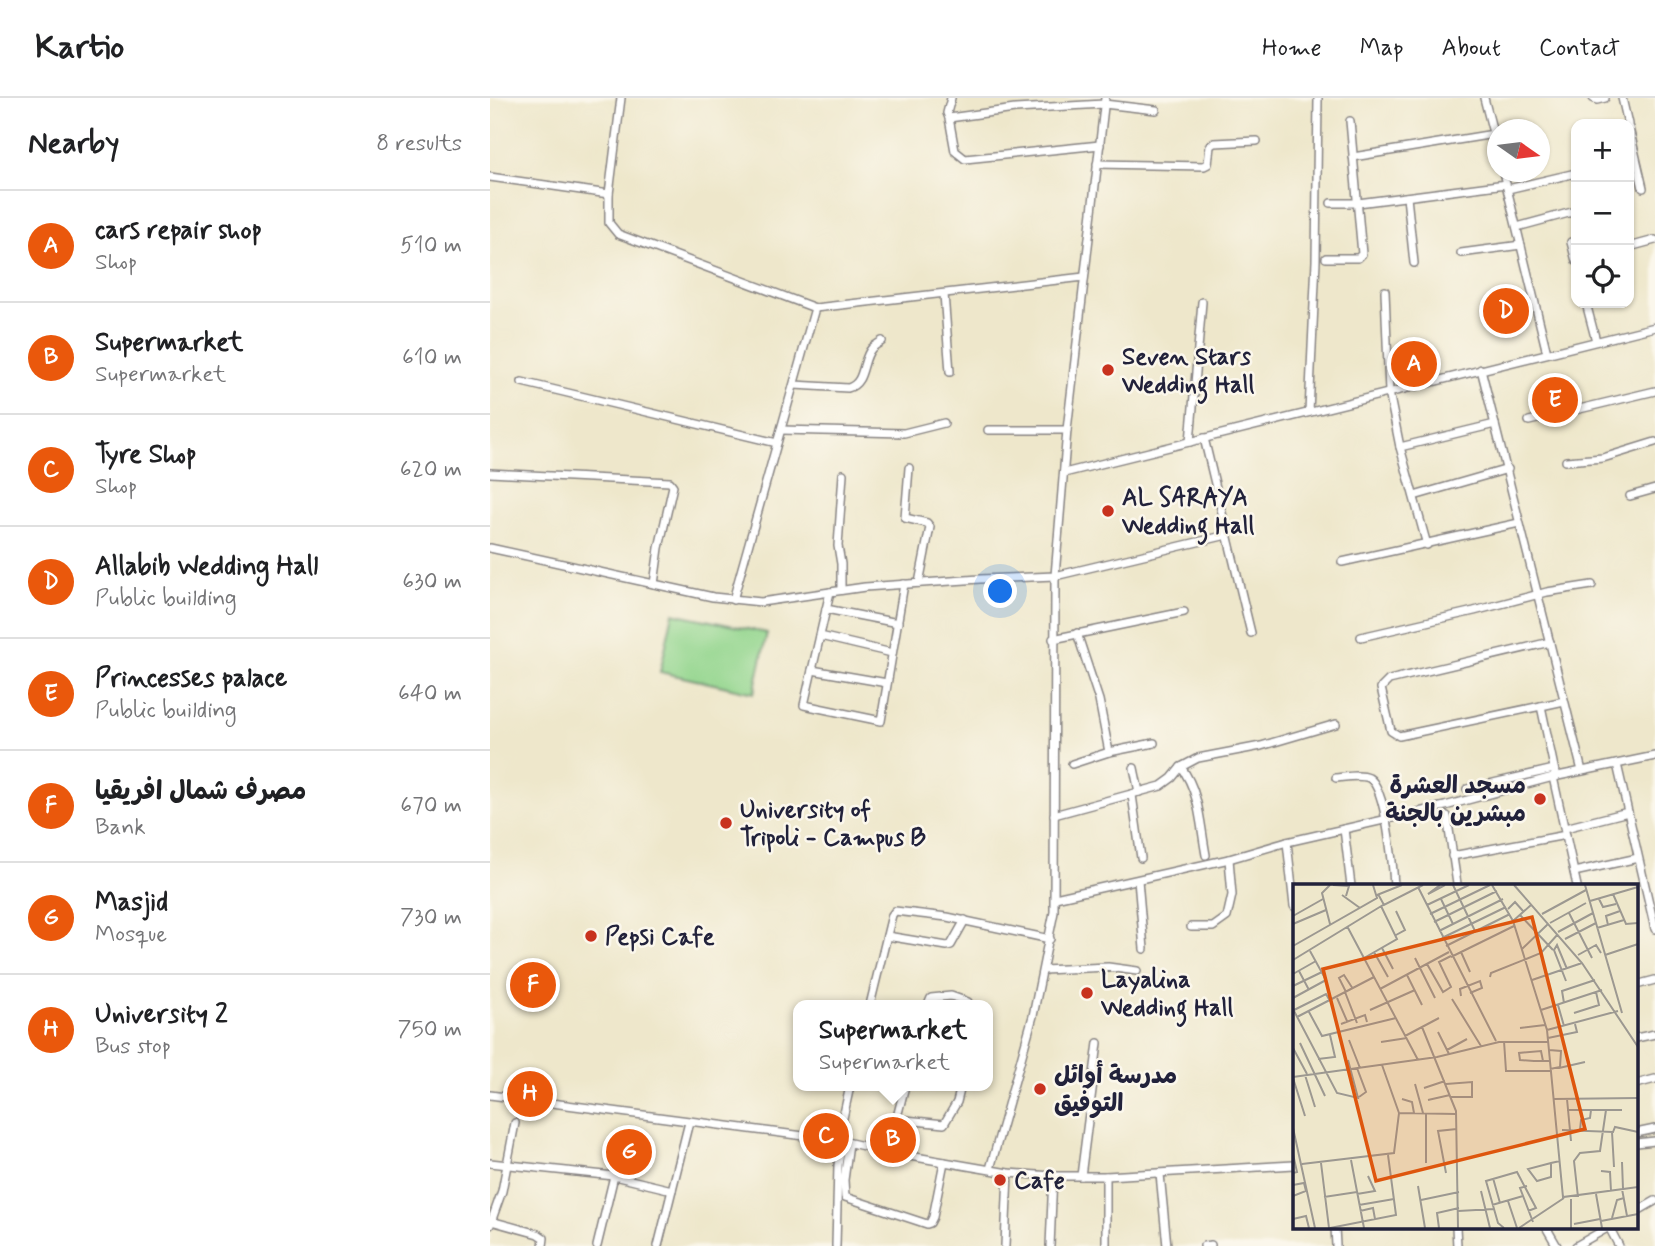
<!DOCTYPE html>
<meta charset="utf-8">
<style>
:root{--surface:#fff;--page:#f6f6f6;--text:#202124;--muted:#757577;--line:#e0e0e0;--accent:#ea580c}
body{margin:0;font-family:Mynerve,"Playpen Sans Arabic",sans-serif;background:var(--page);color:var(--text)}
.controls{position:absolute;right:21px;top:21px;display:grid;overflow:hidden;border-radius:14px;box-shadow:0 2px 5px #0004}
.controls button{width:63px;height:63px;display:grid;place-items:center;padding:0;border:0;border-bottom:2px solid var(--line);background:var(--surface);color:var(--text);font:35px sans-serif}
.compass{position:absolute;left:997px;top:21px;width:63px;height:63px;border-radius:50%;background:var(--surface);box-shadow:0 2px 5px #0004;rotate:104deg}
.you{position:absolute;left:511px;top:494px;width:24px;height:24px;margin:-18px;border:5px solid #fff;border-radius:50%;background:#1a73e8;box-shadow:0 0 0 10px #1a73e833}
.badge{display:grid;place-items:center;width:46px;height:46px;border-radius:50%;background:var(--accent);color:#fff;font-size:23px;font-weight:700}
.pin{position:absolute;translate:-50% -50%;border:4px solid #fff;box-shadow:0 2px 7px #0006}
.popup{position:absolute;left:303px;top:902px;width:200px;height:91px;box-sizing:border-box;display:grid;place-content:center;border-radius:14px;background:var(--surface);filter:drop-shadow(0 2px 5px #0005);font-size:23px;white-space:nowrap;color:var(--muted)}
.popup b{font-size:26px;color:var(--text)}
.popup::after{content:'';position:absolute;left:50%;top:100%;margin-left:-14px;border:14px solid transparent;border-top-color:var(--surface)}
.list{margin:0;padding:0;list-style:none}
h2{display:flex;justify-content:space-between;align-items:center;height:91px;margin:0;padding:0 28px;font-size:30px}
h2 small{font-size:23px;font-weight:400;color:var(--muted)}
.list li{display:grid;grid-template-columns:46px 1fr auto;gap:21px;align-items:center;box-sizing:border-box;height:112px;padding:0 28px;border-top:2px solid var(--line)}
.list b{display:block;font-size:26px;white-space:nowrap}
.list p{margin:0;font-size:23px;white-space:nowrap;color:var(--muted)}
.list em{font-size:23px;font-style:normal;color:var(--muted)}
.icon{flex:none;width:38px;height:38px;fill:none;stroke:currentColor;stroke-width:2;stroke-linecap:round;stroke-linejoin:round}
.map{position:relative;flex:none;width:1165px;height:1148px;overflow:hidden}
header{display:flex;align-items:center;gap:42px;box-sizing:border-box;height:98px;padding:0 35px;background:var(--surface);border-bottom:2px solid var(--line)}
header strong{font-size:33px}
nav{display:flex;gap:38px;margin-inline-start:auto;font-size:24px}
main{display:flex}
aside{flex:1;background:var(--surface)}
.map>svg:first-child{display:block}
</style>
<header>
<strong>Kartio</strong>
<nav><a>Home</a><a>Map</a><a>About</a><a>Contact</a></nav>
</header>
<main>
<aside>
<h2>Nearby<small>8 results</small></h2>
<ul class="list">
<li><span class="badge">A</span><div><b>cars repair shop</b><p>Shop</p></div><em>510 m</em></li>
<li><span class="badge">B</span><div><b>Supermarket</b><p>Supermarket</p></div><em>610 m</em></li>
<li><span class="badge">C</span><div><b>Tyre Shop</b><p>Shop</p></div><em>620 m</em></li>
<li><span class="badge">D</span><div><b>Allabib Wedding Hall</b><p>Public building</p></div><em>630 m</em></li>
<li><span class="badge">E</span><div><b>Princesses palace</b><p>Public building</p></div><em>640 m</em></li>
<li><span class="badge">F</span><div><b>مصرف شمال افريقيا</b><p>Bank</p></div><em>670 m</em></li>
<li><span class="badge">G</span><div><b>Masjid</b><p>Mosque</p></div><em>730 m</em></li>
<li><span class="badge">H</span><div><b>University 2</b><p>Bus stop</p></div><em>750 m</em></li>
</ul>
</aside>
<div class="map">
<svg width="1165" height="1148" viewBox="0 0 1165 1148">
<rect width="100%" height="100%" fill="#fbf7ec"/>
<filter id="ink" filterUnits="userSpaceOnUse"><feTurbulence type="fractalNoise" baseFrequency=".0143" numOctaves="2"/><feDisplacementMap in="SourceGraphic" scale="14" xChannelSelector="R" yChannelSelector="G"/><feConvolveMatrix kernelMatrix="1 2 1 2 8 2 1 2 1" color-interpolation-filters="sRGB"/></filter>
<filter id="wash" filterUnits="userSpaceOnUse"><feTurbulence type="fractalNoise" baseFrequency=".00686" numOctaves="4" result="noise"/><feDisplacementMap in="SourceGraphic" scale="28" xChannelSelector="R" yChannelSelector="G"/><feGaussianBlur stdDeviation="1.57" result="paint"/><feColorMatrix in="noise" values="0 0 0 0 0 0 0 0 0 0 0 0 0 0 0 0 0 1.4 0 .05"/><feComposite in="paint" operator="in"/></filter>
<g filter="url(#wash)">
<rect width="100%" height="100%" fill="#eee7cb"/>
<polygon fill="#93d58d" stroke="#5a7c64" stroke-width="2" points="183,515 277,535 264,595 170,574"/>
</g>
<g filter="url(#ink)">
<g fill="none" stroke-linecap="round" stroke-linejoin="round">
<defs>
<g id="minor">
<polyline points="131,0 119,96 119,125 128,136 325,210 594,179"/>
<polyline points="461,0 457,15 459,20 525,11 614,6 666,12"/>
<polyline points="994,0 1007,50"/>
<polyline points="1103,0 1107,2 1115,0"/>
<polyline points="1132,0 1138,26"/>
<polyline points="459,20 465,53 475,61 610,47"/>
<polyline points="1139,30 1153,90"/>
<polyline points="863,59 1004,36"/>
<polyline points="607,66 714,68 718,66 720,48 724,45 767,43"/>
<polyline points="1013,74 1057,255"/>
<polyline points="0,79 119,96"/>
<polyline points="1018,91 1086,75"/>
<polyline points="917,99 924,165"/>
<polyline points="841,105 868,105 1016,86"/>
<polyline points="1027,129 1086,113"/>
<polyline points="1081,144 1086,163"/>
<polyline points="1139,149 1165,142"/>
<polyline points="971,155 1031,147"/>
<polyline points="836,160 868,160 872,156 860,23"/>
<polyline points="895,193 899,294 910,349 937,447"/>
<polyline points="454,196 460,274"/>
<polyline points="1096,205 1106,243"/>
<polyline points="991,271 1092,673"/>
<polyline points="32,284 287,345"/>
<path d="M304,287L358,290C376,285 371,262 382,250C385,247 389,245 392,243"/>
<polyline points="819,314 826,163 828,0"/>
<polyline points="1039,323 1165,293"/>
<polyline points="291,332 414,335 454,325"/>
<polyline points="498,332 577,332"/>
<polyline points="714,340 761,535"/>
<polyline points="700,344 712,204"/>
<polyline points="910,349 1005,326"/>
<polyline points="1076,363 1113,360 1165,344"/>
<polyline points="419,370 415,420 437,425 440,429 429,485"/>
<polyline points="0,375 180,384 183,388 169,450 164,486"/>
<polyline points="574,375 1165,229"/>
<polyline points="924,398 1018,371"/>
<polyline points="1140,398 1165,391"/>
<polyline points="0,450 223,499 271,504 375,489 490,481 565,478 737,437"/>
<polyline points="852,464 1029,425"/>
<polyline points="351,492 351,466 348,448 353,376"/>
<polyline points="340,494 314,607 391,623 414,486"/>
<polyline points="243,502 325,210"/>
<polyline points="336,511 408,525"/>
<polyline points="587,535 609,602 619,654"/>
<polyline points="330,538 402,555"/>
<polyline points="871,539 984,513 1057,494 1102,487"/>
<polyline points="563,541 694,514"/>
<polyline points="1060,544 899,582 891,590 901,633 909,638 1051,608 1066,679"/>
<polyline points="322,572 397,585"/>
<polyline points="1051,608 1074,603"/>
<polyline points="582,666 619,654 664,645"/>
<polyline points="1127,666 1165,831"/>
<path d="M691,669C710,694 710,726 716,757"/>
<polyline points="644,670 649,694"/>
<polyline points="1063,679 1087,788"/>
<path d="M846,680C856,679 870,676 879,680C896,689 903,769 904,788"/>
<polyline points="977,691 1064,671"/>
<polyline points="642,697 651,760"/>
<polyline points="564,717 671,688 682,680 691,669 708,660 771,648 846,626"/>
<polyline points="957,718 967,786"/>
<polyline points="1075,730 1138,714"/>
<polyline points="854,731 861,788"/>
<polyline points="797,744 804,808"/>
<polyline points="962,758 1076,737"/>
<polyline points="1084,774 1148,760"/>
<polyline points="648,782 654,851"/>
<polyline points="565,800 739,761 797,744 955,708 1063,679 1165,658"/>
<polyline points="701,829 723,829 737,819 742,797 739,761"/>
<polyline points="397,838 457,848 461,847 475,822"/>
<polyline points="553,872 618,869 647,873"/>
<polyline points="1146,887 1165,882"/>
<polyline points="380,907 402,817 405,813 457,819 560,841"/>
<polyline points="438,907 441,900 461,898 478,904 479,907"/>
<polyline points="1146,940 1165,936"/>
<polyline points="1146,986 1165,981"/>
<polyline points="0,997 352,1043 408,1056 518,1075 563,1078 616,1078 804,1067"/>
<polyline points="406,1021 454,1026 467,1004 471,988"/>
<polyline points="1146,1035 1165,1031"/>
<polyline points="348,1043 360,988"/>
<polyline points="359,1045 354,1082 355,1099 437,1126 440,1125 443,1119 454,1064"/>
<polyline points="1146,1045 1165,1043"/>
<polyline points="398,1054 415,988"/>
<polyline points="0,1065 124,1078 182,1092"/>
<polyline points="500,1071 543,918 564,814 565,478 577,332 615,0"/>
<polyline points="670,1076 677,1148"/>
<polyline points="591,1078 608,945"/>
<polyline points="1146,1114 1165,1103"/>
<polyline points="1,1123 48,1136 54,1140 53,1148"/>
<polyline points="0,1127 12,1093 25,1025"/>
<polyline points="845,1129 846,1148"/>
<polyline points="966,1129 967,1148"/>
<polyline points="1056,1129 1067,1148"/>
<polyline points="107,1148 124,1078"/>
<polyline points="168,1148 199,1024"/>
<polyline points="346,1148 348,1067 352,1043"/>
<polyline points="515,1148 518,1075"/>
<polyline points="560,1148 563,1078"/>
<polyline points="616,1148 616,1078"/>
<polyline points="714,1148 721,1147"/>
<polyline points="1086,1148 1119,1129 1129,1148"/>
</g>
</defs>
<use href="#minor" stroke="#888483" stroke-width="10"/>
<use href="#minor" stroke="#fff" stroke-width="7"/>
</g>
</g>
<g fill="#c8321e" stroke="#fbf7ec" stroke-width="2.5">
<circle cx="618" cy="272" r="7"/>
<circle cx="618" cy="413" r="7"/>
<circle cx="1050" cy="701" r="7"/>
<circle cx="236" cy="725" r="7"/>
<circle cx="101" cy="838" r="7"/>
<circle cx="597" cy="895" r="7"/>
<circle cx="550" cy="991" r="7"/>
<circle cx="510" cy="1082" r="7"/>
</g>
<g text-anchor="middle" stroke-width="5" stroke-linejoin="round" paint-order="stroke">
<g font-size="24" font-weight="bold" fill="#22223b" stroke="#fbf7ec" text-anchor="start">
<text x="632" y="266">Seven Stars<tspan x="632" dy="28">Wedding Hall</tspan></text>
<text x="632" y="407">AL SARAYA<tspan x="632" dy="28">Wedding Hall</tspan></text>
<text x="1036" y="695" text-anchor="end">مسجد العشرة<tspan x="1036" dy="28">مبشرين بالجنة</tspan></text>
<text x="250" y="719">University of<tspan x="250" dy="28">Tripoli - Campus B</tspan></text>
<text x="115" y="846">Pepsi Cafe</text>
<text x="611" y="889">Layalina<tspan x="611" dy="28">Wedding Hall</tspan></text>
<text x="564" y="985">مدرسة أوائل<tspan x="564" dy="28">التوفيق</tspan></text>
<text x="524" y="1090">Cafe</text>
</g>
</g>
<g transform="translate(803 786)">
<rect width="345" height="345" fill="#eee7cb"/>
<path fill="none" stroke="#9c9891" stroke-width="2" d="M37,1L29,9L37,40M40,1L56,2L53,12M147,1L135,10L152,1M160,1L182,47M199,1L220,37L254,146L270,313L345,303M221,1L289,79L345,163M292,1L329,129M125,3L203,157M85,10L91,21L130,1M320,10L333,40L345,39M49,11L67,24M84,11L109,1M148,15L160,40M306,15L310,23L323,20M297,17L345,3M134,21L176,1M215,25L222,18L230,27M276,29L299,74M137,30L197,1M249,30L293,6M227,31L260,66M0,32L30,15M220,37L238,21M141,38L204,7M257,39L293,19M0,40L33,26M315,41L313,32L327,27M54,42L125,176M304,44L331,36M146,47L210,15M265,48L300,29M103,51L112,46L103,27M149,54L213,23M272,55L303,39M0,62L84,14L80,1M153,62L217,30M89,64L100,85M229,65L255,40M81,68L95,93M168,68L177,88M285,71L303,61L308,69M312,71L345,60M158,73L221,42M71,74L104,55L88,22M122,74L142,114M0,76L90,21M134,80L150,108L158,103L146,78L158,72M6,87L16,106M0,90L23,77M114,91L129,121M197,93L198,89L248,69L265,50M239,96L289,79M273,97L261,66L264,61L274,85M0,102L29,88M87,105L156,68M52,108L64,139M53,108L46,94L51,91L60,105M168,112L167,105L187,97L189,104L177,109M0,114L33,96L17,67M44,114L54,137M159,115L188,162M271,119L269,107L302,96M265,121L271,142M0,125L44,209L65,214L55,176M1,126L33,110L37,117M77,126L122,106M248,126L309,106M16,128L29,152L103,134M281,129L306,121L303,108M4,133L81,93M48,140L72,131L74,138M129,143L163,227L165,344M227,144L252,141M254,146L325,127M145,148L156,170M112,152L146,134M255,154L284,148L282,140M56,156L67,184M211,157L213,187H257M88,158L114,154M7,159L32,212M0,164L14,190M154,166L174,155M256,166L268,167L267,183L257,185M25,175L42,173L37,151M250,177L248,167L226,169L227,176L241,177H257M64,184L73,208L66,213M266,184L292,178M12,191L22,223M0,193L144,173L206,158H255M0,194L12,232M122,200L130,229M153,200L179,198V213H158M131,204L152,197M109,215L119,218L121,229M260,215L345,214M274,215L278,257M135,216L157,211M274,226H329M106,229L163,230M133,229V279M0,244L22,344M269,246L320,248L322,243L345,248M287,246L288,236L297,234L298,226M319,248L321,283M0,270L4,288L0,289M58,276L71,344M329,278L330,305M28,279L36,344M258,279V293L244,297L235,285L258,279L267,277M9,280L101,269L106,229L89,181M308,287L317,288L318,307M153,289L145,247L164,245M200,294L207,319M0,301L11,299L13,307L0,312M125,302L132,344M234,302L227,304L240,338M329,305L334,332M188,307L197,344M64,310L82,307L75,292M303,310L309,344M31,313L64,308M285,313L281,277L287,269L307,267L313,226M278,315V344M128,316L166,308M215,317L224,344M66,321L101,315M199,321L230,312M67,327L80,324L82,335M165,327L201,325M319,334L324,316L331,314M0,335L13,332L16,344M308,337L345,330M281,340L307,335M37,344L103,331L95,271M146,344L144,329L166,324M211,344L205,339L193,297L224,288L243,324L235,327M226,344L271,314"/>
<path fill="#de560e" fill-opacity="0.15" stroke="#de560e" stroke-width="3.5" d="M239,33L292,245L83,297L30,85Z"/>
<rect width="345" height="345" fill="none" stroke="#22223b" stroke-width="3.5"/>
</g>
</svg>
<div class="controls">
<button>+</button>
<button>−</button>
<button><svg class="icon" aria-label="locate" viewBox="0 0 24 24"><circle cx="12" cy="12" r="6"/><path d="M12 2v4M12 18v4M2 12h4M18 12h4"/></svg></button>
</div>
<svg class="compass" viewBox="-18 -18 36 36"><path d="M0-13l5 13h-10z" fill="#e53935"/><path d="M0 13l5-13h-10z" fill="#757577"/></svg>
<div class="you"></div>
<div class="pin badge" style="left:924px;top:266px">A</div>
<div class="pin badge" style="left:403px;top:1042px">B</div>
<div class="popup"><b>Supermarket</b>Supermarket</div>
<div class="pin badge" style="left:336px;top:1038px">C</div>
<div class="pin badge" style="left:1016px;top:213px">D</div>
<div class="pin badge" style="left:1065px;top:302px">E</div>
<div class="pin badge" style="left:43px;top:887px">F</div>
<div class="pin badge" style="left:139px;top:1054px">G</div>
<div class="pin badge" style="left:40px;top:996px">H</div>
</div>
</main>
